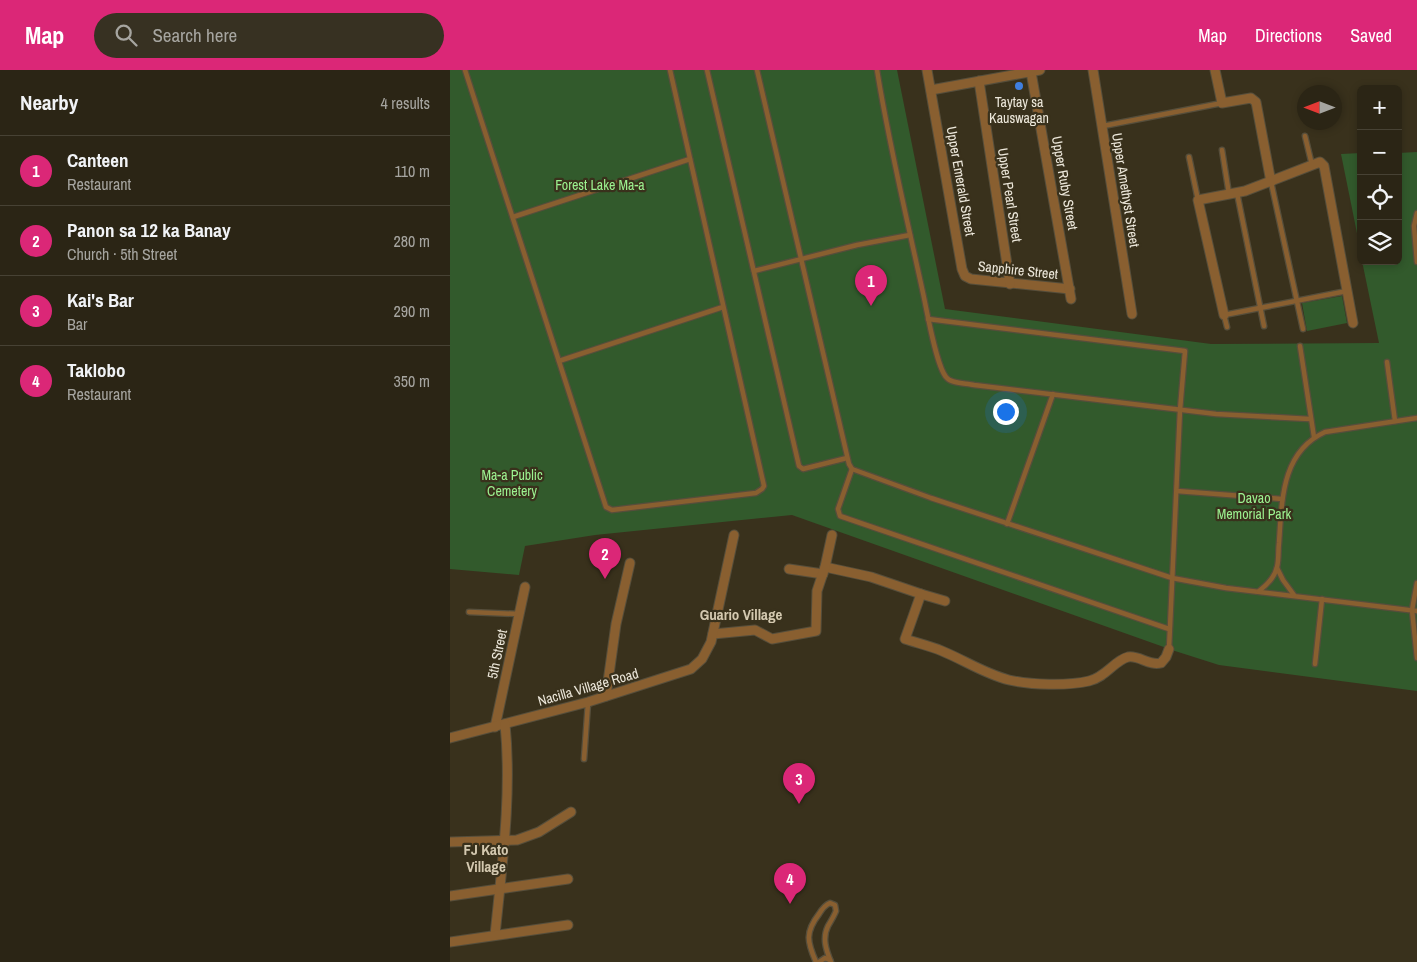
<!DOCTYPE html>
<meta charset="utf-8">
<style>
:root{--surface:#2b2515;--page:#373122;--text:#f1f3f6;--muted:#a6a5a0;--line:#474234;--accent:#db2777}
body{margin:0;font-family:"Archivo Narrow",sans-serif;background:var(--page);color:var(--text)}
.controls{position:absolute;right:15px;top:15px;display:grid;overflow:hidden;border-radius:8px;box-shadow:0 2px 8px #0003}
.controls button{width:45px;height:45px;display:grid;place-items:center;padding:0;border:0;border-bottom:1px solid var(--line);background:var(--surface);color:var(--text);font:25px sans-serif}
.compass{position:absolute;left:847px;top:15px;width:45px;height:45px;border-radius:50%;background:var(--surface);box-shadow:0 2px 8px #0003;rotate:270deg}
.you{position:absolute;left:555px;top:341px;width:18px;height:18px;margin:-12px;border:4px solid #fff;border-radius:50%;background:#1a73e8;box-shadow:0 0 0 8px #1a73e833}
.badge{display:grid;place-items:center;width:32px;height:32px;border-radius:50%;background:var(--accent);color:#fff;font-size:16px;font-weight:700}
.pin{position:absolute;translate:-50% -41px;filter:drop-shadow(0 1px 2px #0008)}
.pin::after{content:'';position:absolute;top:26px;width:18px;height:15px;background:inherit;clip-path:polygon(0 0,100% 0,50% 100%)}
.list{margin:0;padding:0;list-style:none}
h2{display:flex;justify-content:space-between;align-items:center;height:65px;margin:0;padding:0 20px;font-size:21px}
h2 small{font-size:16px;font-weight:400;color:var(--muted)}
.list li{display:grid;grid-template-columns:32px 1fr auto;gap:15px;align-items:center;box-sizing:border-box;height:70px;padding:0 20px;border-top:1px solid var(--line)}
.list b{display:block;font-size:19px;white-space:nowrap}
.list p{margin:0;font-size:16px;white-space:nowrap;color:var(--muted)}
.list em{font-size:16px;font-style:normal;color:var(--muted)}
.icon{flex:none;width:28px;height:28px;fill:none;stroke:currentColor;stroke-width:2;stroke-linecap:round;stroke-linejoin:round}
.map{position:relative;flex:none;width:967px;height:892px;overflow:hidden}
header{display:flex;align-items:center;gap:30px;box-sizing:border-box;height:70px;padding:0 25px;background:var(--accent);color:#fff}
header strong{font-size:24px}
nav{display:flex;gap:28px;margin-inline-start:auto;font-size:18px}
.search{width:350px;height:45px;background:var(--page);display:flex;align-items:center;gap:12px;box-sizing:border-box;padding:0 18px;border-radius:28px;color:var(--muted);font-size:19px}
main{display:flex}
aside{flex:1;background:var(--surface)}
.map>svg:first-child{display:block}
</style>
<header>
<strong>Map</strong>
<div class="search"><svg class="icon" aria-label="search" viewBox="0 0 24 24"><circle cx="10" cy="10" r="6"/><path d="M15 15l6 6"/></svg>Search here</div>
<nav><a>Map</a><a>Directions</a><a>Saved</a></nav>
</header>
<main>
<aside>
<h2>Nearby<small>4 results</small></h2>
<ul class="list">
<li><span class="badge">1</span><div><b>Canteen</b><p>Restaurant</p></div><em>110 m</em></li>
<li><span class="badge">2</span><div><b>Panon sa 12 ka Banay</b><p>Church · 5th Street</p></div><em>280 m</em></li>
<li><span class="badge">3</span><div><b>Kai's Bar</b><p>Bar</p></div><em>290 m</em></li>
<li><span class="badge">4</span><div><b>Taklobo</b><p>Restaurant</p></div><em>350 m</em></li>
</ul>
</aside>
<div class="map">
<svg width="967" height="892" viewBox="0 0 967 892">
<rect width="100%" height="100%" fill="#39311c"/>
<g fill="#325a2c">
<polygon points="0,0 447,0 495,239 761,274 929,273 912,191 948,191 948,83 967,82 967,621 769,595 725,581 342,445 145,465 75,476 69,505 0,499"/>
<polygon points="911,83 911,183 891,84"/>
<polygon points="892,226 897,253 857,261 852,233"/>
</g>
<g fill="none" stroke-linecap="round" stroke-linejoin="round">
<defs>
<g id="lane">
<polyline points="15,0 156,437 162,440 306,423 312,419 314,416 220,0"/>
<polyline points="257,0 349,396 353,399 397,388"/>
<polyline points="307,0 399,394 402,399 481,428 722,508 776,518 967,541"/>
<path d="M427,0C439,75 457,149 473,223C477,241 486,295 496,307C501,314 516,313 524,315L766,344L860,349"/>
<polyline points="653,56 772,33"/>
<polyline points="855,66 862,95"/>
<polyline points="772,80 779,124"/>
<polyline points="739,87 748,130"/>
<polyline points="821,112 853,259"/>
<polyline points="787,123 814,256"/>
<polyline points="967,143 964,156 967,192"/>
<polyline points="63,147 240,89"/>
<polyline points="304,201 407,175 460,165"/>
<polyline points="478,249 735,281 730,340 719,579"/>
<polyline points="777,257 774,245 897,221"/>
<polyline points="850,276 864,367"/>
<polyline points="109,291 273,237"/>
<polyline points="937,292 945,351"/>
<polyline points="402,399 388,439 390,446 719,559"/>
<polyline points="727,421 832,429"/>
<polyline points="557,454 603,324"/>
<polyline points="827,498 833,510 844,525"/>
<polyline points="967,513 962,540 967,588"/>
<path d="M809,521C817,515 825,506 827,497C829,489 828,481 829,473C832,431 831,382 875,362L967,348"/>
<polyline points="19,542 69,544"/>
<polyline points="865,594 872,529"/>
<polyline points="134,689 138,633"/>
<path d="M366,892C357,872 355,862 369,844C372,839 375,835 380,833L385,835L386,841C384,846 381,851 378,856C372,868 376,880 381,892"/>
<polyline points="369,892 375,888 380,890"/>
</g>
<g id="street">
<polyline points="477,0 512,199 515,206 521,209 620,219"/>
<polyline points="643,0 682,244"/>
<polyline points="765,0 772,33 801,28 806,32 821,112"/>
<polyline points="581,2 621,229"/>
<polyline points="529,11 560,214"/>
<polyline points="481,20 590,0"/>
<polyline points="774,245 748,130 795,121 870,92 874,96 903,253"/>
<path d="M375,497L421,507L471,524L455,569C467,573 480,576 492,581C514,590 535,604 559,610C581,615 617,616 639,611C656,607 665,590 678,587C689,585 699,596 711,593L716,587L719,579"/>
<polyline points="339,499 373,504"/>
<polyline points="471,524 495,531"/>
<polyline points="263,564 305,560 322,569 366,561 367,521 375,497 382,465"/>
<polyline points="156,626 166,554 180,493"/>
<polyline points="45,657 75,517"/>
<polyline points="0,668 138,632 241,599 252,589 261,572 284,465"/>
<polyline points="0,772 67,770 89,762 121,742"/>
<polyline points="0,826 118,809"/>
<path d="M45,865C52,795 62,724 55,654"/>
<polyline points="0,872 118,855"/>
</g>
</defs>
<use href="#lane" stroke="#564e3b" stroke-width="7"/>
<use href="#street" stroke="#564e3b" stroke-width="11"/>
<use href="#lane" stroke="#895f30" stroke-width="4.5"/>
<use href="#street" stroke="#895f30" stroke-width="9"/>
</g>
<circle fill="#3f7fe0" stroke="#39311c" stroke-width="2" cx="569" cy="16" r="5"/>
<g text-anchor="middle" stroke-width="4.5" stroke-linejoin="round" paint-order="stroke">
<g font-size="14" fill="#ede8db" stroke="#39311c">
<text x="569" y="37">Taytay sa<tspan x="569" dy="16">Kauswagan</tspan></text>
</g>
<g font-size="14" fill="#ede8db" stroke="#39311c">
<text transform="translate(511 111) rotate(80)" y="5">Upper Emerald Street</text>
<text transform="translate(615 113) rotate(80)" y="5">Upper Ruby Street</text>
<text transform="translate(676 120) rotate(81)" y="5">Upper Amethyst Street</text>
<text transform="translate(560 125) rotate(81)" y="5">Upper Pearl Street</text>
<text transform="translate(568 200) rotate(6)" y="5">Sapphire Street</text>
<text transform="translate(47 584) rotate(-78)" y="5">5th Street</text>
<text transform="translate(138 617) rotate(-16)" y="5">Nacilla Village Road</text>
</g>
<g font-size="14" fill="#9cf290" stroke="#39311c">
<text x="150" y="120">Forest Lake Ma-a</text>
<text x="62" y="410">Ma-a Public<tspan x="62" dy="16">Cemetery</tspan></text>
<text x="804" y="433">Davao<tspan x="804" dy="16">Memorial Park</tspan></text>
</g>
<g font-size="15" font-weight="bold" fill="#d4c9b0" stroke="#39311c">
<text x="291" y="550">Guario Village</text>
<text x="36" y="785">FJ Kato<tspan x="36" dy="17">Village</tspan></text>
</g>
</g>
</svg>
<div class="controls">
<button>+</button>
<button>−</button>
<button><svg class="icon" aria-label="locate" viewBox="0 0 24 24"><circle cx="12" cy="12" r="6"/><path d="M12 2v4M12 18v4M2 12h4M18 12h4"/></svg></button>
<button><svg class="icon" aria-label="layers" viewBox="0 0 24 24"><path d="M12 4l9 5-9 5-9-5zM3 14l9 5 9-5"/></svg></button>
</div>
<svg class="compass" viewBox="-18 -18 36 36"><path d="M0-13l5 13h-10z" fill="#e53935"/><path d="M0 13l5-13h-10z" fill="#a6a5a0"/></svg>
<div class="you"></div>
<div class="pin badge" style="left:421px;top:236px">1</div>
<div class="pin badge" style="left:155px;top:509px">2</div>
<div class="pin badge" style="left:349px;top:734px">3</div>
<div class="pin badge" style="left:340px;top:834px">4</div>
</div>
</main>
